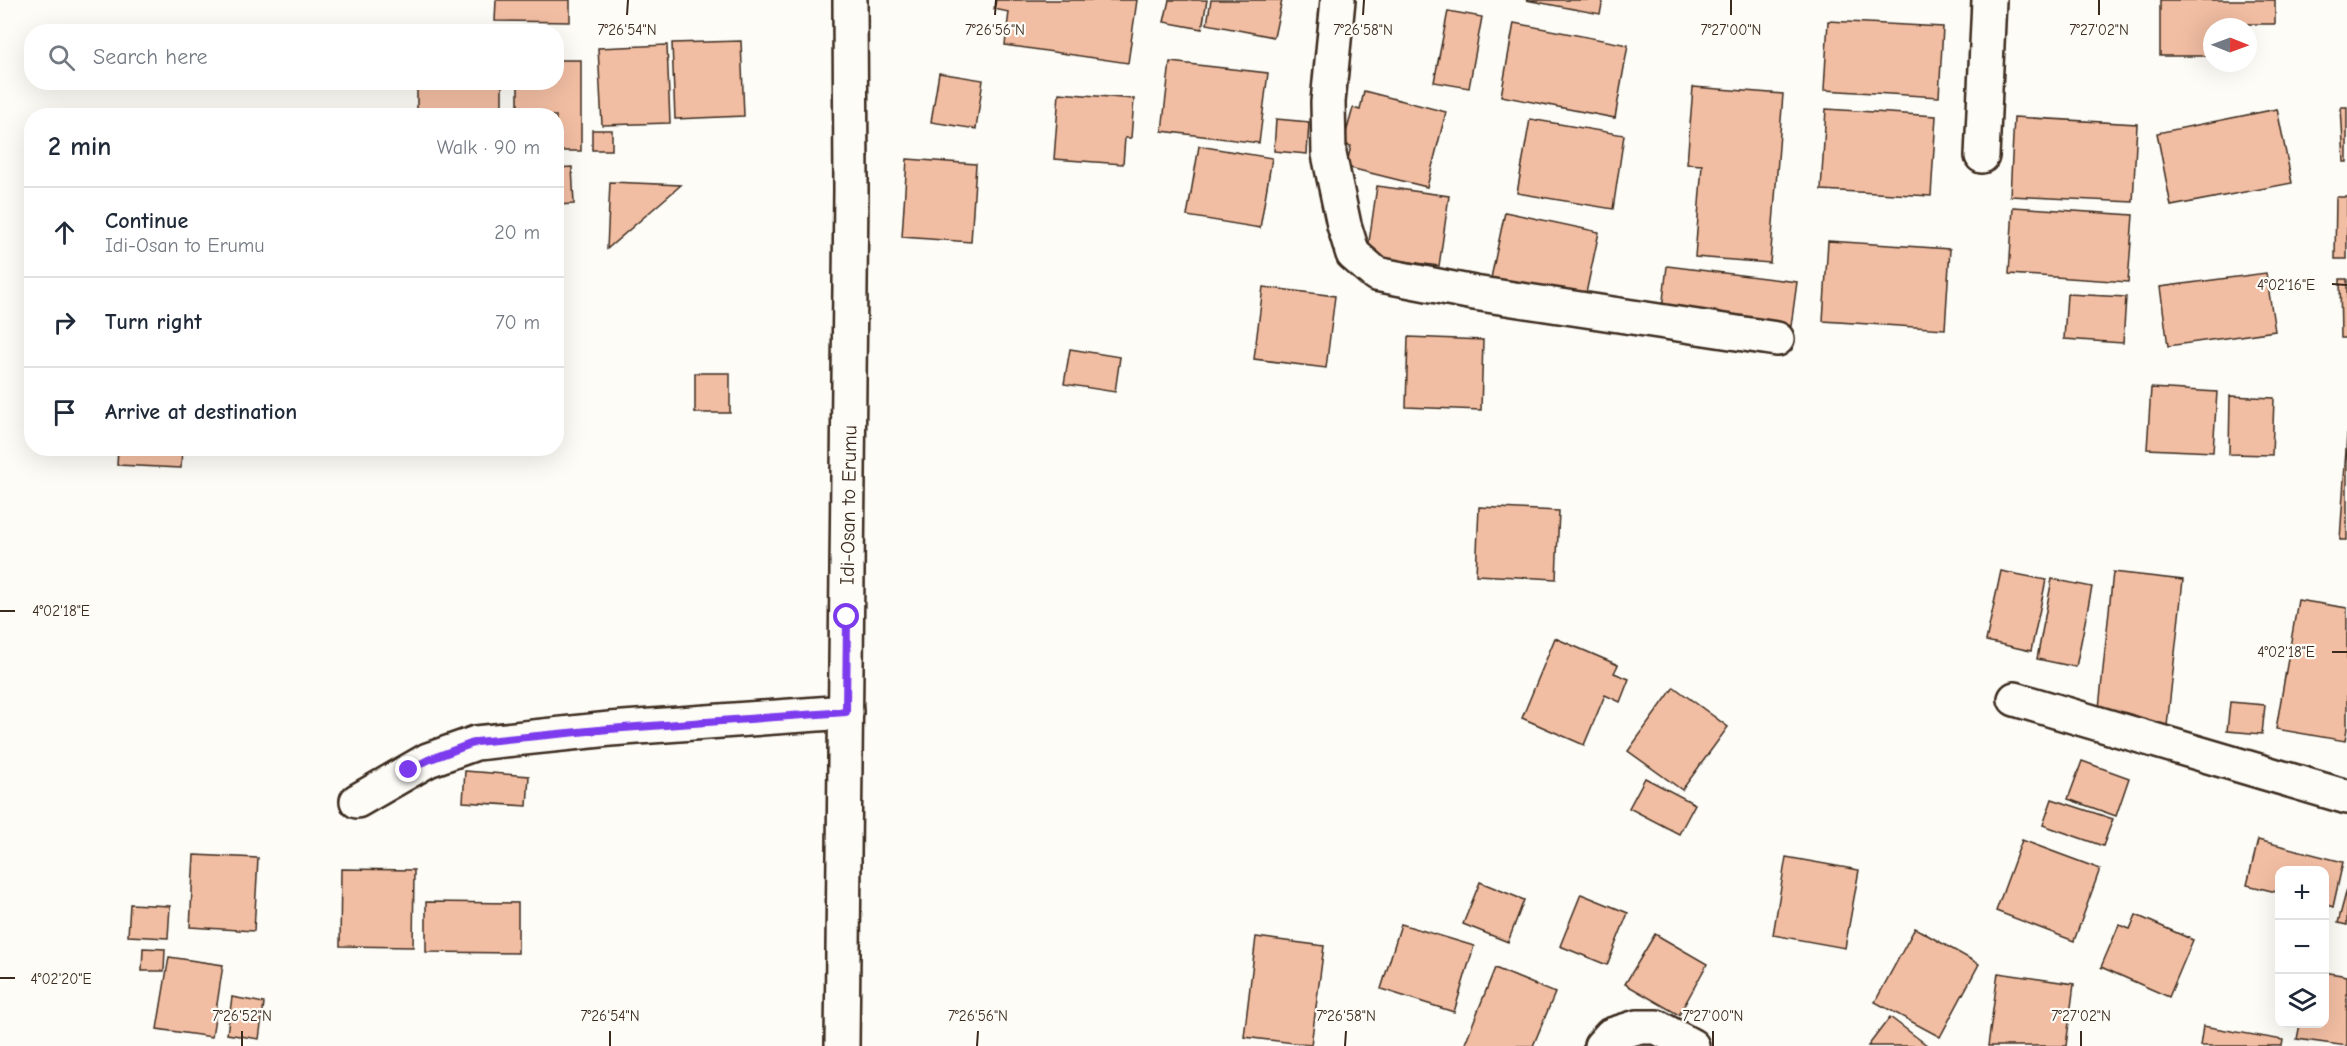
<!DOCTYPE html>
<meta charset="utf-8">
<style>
:root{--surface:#fff;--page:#f6f6f7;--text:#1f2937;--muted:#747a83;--line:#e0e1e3}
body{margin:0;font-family:"Comic Neue",sans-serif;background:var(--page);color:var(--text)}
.controls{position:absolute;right:18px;bottom:18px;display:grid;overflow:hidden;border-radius:12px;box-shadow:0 6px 24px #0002}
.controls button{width:54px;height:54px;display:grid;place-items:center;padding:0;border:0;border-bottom:2px solid var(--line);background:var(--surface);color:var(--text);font:30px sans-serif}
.compass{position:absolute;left:2203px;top:18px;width:54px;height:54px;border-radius:50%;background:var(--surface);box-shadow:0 6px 24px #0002;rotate:91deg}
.stop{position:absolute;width:18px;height:18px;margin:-14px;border:4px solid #7c3aed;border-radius:50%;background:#fff}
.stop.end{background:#7c3aed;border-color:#fff;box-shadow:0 2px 6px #0008}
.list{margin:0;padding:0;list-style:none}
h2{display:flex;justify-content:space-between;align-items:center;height:78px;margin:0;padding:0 24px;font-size:26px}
h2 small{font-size:20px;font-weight:400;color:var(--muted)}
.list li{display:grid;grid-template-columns:39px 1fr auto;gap:18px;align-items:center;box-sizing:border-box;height:90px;padding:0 24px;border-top:2px solid var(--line)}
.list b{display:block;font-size:22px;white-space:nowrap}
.list p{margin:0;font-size:20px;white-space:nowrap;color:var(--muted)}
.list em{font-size:20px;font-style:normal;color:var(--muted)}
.icon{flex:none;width:33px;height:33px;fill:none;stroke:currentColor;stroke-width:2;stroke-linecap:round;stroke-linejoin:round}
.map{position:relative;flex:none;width:2347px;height:1046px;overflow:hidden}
.search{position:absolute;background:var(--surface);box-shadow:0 6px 24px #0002;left:24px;top:24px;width:540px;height:66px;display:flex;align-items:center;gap:15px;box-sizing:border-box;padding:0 21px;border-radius:24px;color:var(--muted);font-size:22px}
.panel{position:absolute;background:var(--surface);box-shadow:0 6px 24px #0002;left:24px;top:108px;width:540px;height:348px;border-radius:24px}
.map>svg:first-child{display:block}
</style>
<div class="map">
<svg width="2347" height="1046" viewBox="0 0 2347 1046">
<rect width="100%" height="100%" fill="#fdfcf7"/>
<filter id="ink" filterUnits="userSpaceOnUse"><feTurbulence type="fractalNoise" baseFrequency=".0167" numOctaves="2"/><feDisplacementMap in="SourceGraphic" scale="12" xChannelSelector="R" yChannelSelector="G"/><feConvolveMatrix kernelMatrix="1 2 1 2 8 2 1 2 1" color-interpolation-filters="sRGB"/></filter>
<g filter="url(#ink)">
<g fill="#f2bea3" stroke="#3b2a1e" stroke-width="1.5">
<polygon points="496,0 570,0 570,22 495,21"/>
<polygon points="996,0 1137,0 1128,63 1005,45 1009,12 994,9"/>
<polygon points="1169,0 1207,0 1202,29 1164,22"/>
<polygon points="1211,0 1282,0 1274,37 1207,24"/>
<polygon points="1526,0 1603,0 1600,14"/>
<polygon points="2160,0 2275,0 2275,24 2248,24 2248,30 2248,27 2212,27 2212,56 2160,56"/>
<polygon points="1448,11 1482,17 1469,88 1434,82"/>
<polygon points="1828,21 1943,27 1939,97 1824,90"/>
<polygon points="1514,23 1628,45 1615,118 1501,96"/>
<polygon points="741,41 744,116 675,119 672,43"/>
<polygon points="667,45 670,123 602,125 598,48"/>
<polygon points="556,60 581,60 581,151 556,151 556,116 518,116 518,82 556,82"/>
<polygon points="1170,62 1268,73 1259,143 1162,131"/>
<polygon points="939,73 983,80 976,129 931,122"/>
<rect x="417" y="82" width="85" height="34"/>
<polygon points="1693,87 1783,94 1770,263 1695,257 1702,165 1687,164"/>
<polygon points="1364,91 1446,112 1427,187 1346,167 1351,146 1343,144 1353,108 1360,110"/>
<polygon points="1059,93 1134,99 1131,138 1125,138 1123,164 1054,159"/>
<polygon points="2341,107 2347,107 2347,162 2344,162"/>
<polygon points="1826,109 1936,116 1931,196 1821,190"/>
<polygon points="2277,109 2292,183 2171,206 2157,133"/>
<polygon points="2014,117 2137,124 2133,202 2010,196"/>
<polygon points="1276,119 1309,122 1307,154 1274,151"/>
<polygon points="1530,119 1624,135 1613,209 1517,193"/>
<rect x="592" y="130" width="20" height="20"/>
<polygon points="1199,146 1272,158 1260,228 1187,216"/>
<polygon points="907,159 976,164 971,242 902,237"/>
<polygon points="572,167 574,204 556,205 556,168"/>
<polygon points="610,182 681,185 607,249"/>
<polygon points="1377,186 1449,196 1439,266 1367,256"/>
<polygon points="2336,197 2347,197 2347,259 2335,259"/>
<polygon points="2013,207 2133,215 2128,282 2009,274"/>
<polygon points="1505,212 1599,232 1585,298 1491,278"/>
<polygon points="1828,241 1950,249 1945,329 1823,321"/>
<polygon points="1667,266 1797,282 1791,326 1662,309"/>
<polygon points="2266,273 2275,331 2168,346 2160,287"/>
<polygon points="2340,279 2347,279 2347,338 2341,338"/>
<polygon points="1263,287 1335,296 1326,368 1254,359"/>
<polygon points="2067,294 2126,297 2123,343 2064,339"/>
<polygon points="1408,337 1483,340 1481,410 1406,407"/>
<polygon points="1070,349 1120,357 1115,392 1064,384"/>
<rect x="695" y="373" width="35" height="40"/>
<polygon points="2151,388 2217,392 2213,452 2147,449"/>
<polygon points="2230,396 2274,398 2272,455 2229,454"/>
<polygon points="2347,434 2347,540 2340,540"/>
<polygon points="118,448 182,448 181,468 117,465"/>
<polygon points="1479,507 1559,511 1556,579 1476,575"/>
<polygon points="2001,571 2046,580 2031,651 1986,641"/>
<polygon points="2113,572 2183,580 2167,726 2098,718"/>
<polygon points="2052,579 2092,587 2076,667 2037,659"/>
<polygon points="2298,600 2347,608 2347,728 2345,741 2276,729"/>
<polygon points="1555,638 1618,665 1614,673 1629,679 1620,702 1605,695 1584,745 1522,718"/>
<polygon points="1674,687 1728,727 1682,790 1628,751"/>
<polygon points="2230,702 2265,705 2262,734 2227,731"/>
<polygon points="2082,761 2129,778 2116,816 2068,799"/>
<polygon points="465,771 529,776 527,806 463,802"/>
<polygon points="1645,778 1695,804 1679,834 1629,808"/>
<polygon points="2052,799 2113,819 2103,846 2043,825"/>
<polygon points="2022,840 2100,869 2074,941 1996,911"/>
<polygon points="2258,840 2343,862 2333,907 2324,904 2324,870 2280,870 2280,893 2247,885"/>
<polygon points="194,855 258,858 254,931 190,927"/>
<polygon points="1786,857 1859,870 1845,948 1773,935"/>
<polygon points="341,869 414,870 413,947 340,946"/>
<polygon points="1480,882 1524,900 1508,942 1463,924"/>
<polygon points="2347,889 2347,925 2338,923"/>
<polygon points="1581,894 1628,913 1607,965 1560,946"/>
<polygon points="426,902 518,903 518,953 426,952"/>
<polygon points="130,904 170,906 168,938 128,936"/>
<polygon points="2136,915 2193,940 2169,997 2101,967 2119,925 2130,929"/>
<polygon points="1401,924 1474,946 1454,1012 1381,989"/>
<polygon points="1915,928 1979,964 1940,1037 1875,1002"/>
<polygon points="1655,934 1707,964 1679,1015 1625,984"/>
<polygon points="1256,937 1324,946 1311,1045 1244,1037"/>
<polygon points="143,948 165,949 164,971 142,971"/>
<polygon points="169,957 223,965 212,1037 157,1029"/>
<polygon points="1495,968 1555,993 1533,1046 1464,1046"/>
<polygon points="2324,972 2347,976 2347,1046 2297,1039 2300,1024 2324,1024"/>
<polygon points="1998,973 2074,984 2066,1046 1988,1046"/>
<polygon points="232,997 264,1003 259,1039 227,1034"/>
<polygon points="1890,1017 1928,1046 1868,1046"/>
<polygon points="2203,1026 2283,1040 2282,1046 2200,1046"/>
</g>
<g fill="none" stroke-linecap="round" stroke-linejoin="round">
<defs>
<g id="street">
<polyline points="1338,0 1328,102 1329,154 1344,225 1353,254 1376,274 1474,293 1777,339"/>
<polyline points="1982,156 1989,0"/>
<polyline points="2015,699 2347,797"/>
<polyline points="357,801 428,760 476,743 610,729 846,712"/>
<polyline points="842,1046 851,190 850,0"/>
<polyline points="1601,1046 1611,1035 1637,1027 1657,1027 1692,1046"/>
</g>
</defs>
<use href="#street" stroke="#3b2a1e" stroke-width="38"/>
<use href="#street" stroke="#fdfcf7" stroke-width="33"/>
</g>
</g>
<g fill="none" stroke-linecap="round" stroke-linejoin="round" filter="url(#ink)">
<polyline stroke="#7c3aed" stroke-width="8" points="409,770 428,760 476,742 609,729 846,712 847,617"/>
</g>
<path fill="none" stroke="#3b2a1e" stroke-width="2" d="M627,15L628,0M995,15L996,0M1363,15L1364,0M1731,15V0M2099,15V0M2332,284L2347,285M0,611H15M2332,652H2347M0,978H15M242,1046V1031M610,1046V1031M977,1046L978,1031M1345,1046L1346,1031M1713,1046V1031M2081,1046V1031"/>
<g text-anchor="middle" stroke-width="4.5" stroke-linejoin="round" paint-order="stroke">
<g font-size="20" fill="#3b2a1e" stroke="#fdfcf7">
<text transform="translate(848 505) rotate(-89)" y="7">Idi-Osan to Erumu</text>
</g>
</g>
<g font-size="15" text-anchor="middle" fill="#3b2a1e" stroke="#fdfcf7" stroke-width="4.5" stroke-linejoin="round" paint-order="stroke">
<text x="627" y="35">7°26'54"N</text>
<text x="995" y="35">7°26'56"N</text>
<text x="1363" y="35">7°26'58"N</text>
<text x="1731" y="35">7°27'00"N</text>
<text x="2099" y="35">7°27'02"N</text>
<text x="2286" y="290">4°02'16"E</text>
<text x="61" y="616">4°02'18"E</text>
<text x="2286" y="657">4°02'18"E</text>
<text x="61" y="984">4°02'20"E</text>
<text x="242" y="1021">7°26'52"N</text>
<text x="610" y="1021">7°26'54"N</text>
<text x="978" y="1021">7°26'56"N</text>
<text x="1346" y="1021">7°26'58"N</text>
<text x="1713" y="1021">7°27'00"N</text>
<text x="2081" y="1021">7°27'02"N</text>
</g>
</svg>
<div class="controls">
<button>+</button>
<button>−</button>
<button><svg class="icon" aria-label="layers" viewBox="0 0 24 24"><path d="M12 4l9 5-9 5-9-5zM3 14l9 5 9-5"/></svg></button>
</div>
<svg class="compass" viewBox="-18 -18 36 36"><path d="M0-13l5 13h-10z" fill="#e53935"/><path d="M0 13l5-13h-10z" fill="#747a83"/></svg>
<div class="stop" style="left:847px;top:617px"></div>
<div class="stop end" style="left:409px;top:770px"></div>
<div class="search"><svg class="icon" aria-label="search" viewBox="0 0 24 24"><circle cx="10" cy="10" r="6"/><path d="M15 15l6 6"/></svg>Search here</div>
<section class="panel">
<h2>2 min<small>Walk · 90 m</small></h2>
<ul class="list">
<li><svg class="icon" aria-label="ahead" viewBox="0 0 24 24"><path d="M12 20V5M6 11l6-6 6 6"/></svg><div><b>Continue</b><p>Idi-Osan to Erumu</p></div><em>20 m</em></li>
<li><svg class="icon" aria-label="right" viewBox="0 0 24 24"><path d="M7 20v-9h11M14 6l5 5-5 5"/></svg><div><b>Turn right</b></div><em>70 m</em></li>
<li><svg class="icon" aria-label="arrive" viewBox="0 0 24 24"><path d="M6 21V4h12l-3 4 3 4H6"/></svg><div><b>Arrive at destination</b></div></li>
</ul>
</section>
</div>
